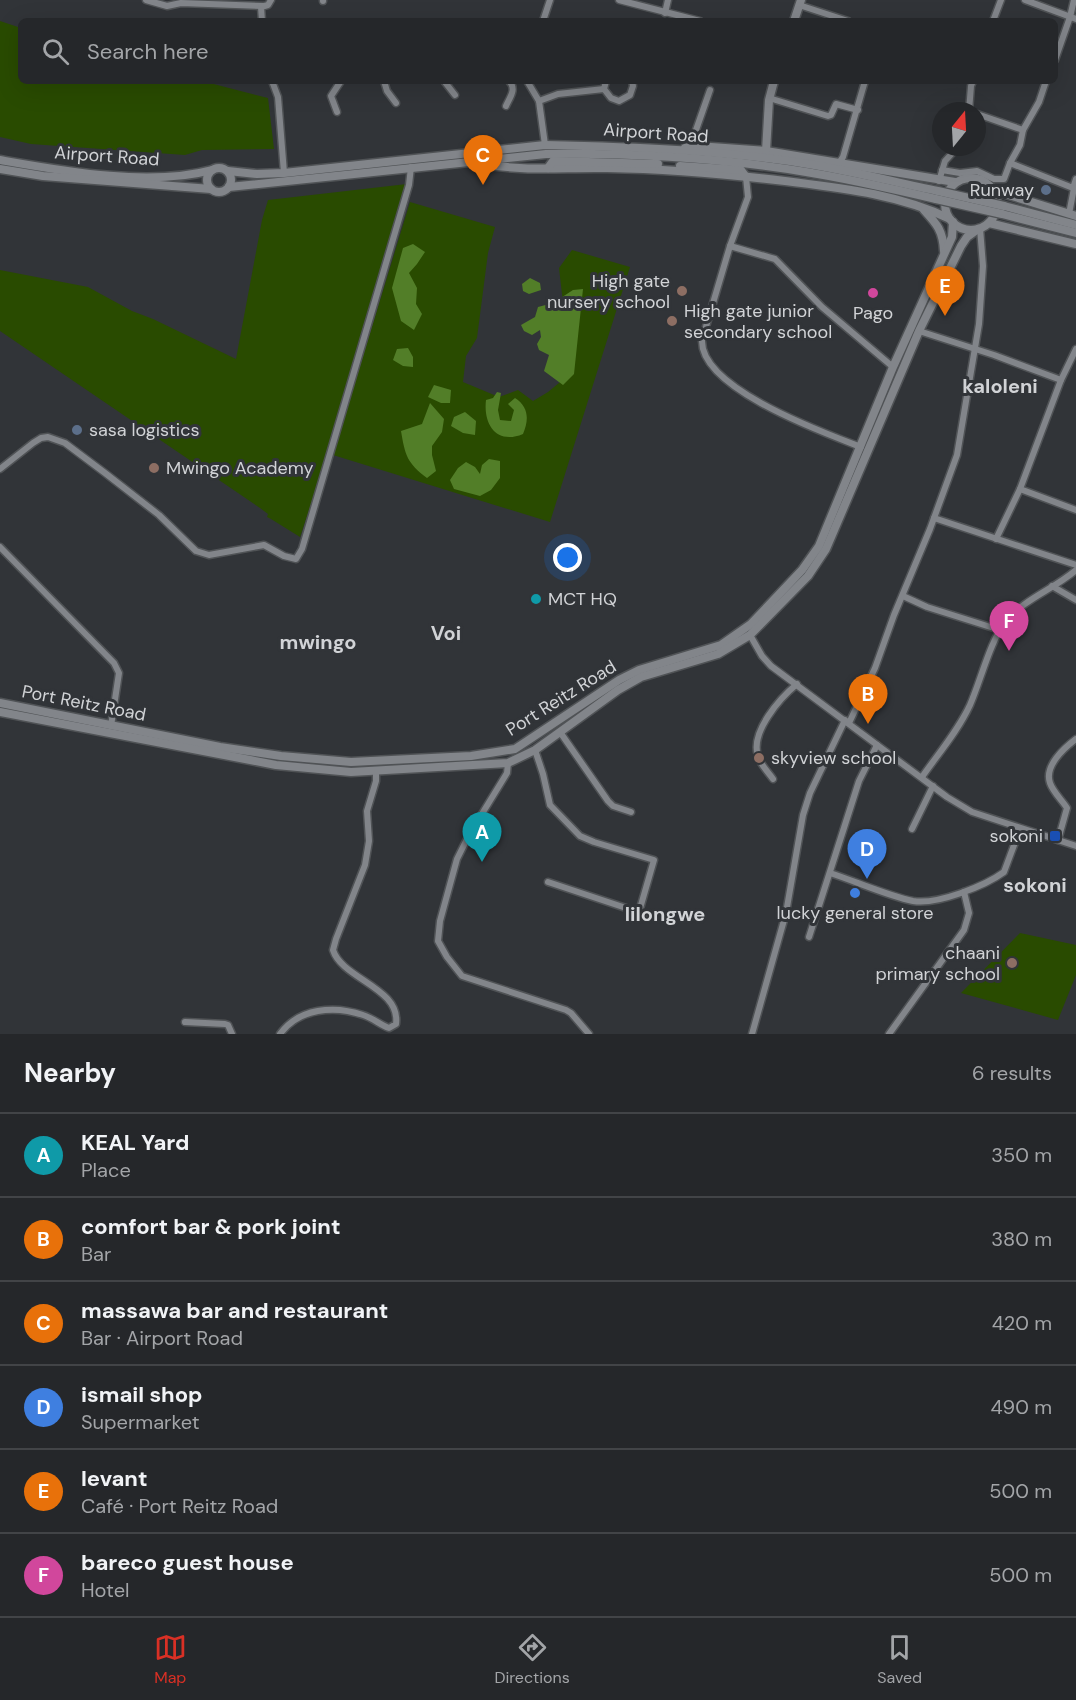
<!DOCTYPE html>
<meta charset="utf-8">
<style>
:root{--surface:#25272a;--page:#313336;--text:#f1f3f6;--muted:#a3a5a8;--line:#424447;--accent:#d93025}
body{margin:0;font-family:"DM Sans",sans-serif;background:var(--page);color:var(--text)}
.compass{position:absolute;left:932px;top:102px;width:54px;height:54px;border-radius:50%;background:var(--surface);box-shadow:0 6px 24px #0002;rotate:18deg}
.you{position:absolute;left:568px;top:558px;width:21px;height:21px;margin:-15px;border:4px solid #fff;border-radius:50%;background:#1a73e8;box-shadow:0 0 0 9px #1a73e833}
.badge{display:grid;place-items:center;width:39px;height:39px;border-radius:50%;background:var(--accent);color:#fff;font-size:20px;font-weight:700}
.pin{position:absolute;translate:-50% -50px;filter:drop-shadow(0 2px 3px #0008)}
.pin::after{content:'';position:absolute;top:32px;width:21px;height:18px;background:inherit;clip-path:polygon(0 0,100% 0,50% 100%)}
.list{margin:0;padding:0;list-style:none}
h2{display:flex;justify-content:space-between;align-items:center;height:78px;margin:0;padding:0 24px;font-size:26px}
h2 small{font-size:20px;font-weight:400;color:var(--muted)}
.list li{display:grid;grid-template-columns:39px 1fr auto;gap:18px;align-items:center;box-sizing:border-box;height:84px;padding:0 24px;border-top:2px solid var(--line)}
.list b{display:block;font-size:22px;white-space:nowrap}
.list p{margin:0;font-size:20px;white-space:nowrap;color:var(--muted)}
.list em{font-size:20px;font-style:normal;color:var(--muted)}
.icon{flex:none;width:33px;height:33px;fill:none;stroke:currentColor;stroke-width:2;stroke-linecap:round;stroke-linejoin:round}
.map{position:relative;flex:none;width:1076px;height:1034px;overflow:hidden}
.search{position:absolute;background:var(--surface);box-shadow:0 6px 24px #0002;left:18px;right:18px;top:18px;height:66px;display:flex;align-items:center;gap:15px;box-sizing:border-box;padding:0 21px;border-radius:9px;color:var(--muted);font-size:22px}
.sheet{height:582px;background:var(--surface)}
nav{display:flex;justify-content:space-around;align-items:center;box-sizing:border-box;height:84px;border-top:2px solid var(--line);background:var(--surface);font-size:16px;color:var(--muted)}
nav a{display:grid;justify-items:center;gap:3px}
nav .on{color:var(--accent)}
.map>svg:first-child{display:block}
</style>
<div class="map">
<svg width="1076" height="1034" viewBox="0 0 1076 1034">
<rect width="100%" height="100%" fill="#313438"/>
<g fill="#294b00">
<polygon points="0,21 21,28 21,81 202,81 268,98 274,149 202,150 185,155 31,144 0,137"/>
<polygon points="407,184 334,436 300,537 271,519 267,517 268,514 260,508 0,331 0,270 88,287 132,311 153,319 236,359 262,220 268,200"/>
<polygon points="410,202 495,227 488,253 477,338 466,356 463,382 499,397 518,390 533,401 548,392 571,373 559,268 572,250 630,267 550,522 333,455"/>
<polygon points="1020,933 1076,945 1076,975 1058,1020 961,993"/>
</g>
<g fill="#527e28">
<polygon points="413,244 425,252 417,264 409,273 417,288 416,304 422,314 414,330 401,321 392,288 403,248"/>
<polygon points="530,278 540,283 541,290 529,294 523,291 522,284"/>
<polygon points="583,289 574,374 563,385 544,371 549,355 539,350 537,344 541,337 540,330 532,335 524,331 521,325 535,317 538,307 553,303 573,290"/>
<polygon points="408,348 413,357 413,367 403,366 393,360 397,349"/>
<polygon points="434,385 451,390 450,403 441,403 428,397"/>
<path d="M497,392L501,393L498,410L500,420L511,421L514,410L508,404L515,398C529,407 529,420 523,434C497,445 483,425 486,400L493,398Z"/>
<path d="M430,403L444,419L442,432L432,446V455L436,471L427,478C407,463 405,455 401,431L422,424Z"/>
<polygon points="465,412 476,421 475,435 463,433 451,426 454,417"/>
<polygon points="489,459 500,461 500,478 491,490 480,496 454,489 450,480 458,468 466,462 475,467 480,474 482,465"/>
</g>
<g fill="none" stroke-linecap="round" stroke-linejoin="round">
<defs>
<g id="street">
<polyline points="146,0 167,6 181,3 263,6"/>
<polyline points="619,0 700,21"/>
<polyline points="1025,0 1076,19"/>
<polyline points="323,1 323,0"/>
<polyline points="799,5 848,21"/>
<polyline points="665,13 668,0"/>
<polyline points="262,21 261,7 268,5 271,0"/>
<polyline points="543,21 550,0"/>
<polyline points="993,21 1001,0"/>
<polyline points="1055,60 1070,17 1074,0"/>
<polyline points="272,81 278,97 284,173"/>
<polyline points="384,81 387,91 396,103"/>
<polyline points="444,81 455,95"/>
<polyline points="527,81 539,101"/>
<polyline points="606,81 604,89 611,98 619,101 630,95 633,86 632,81"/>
<polyline points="769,98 828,116 831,115 836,104 858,110"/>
<path d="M506,106C510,97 517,89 509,81"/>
<polyline points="969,111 971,86 973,81"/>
<polyline points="337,112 331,96 341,81"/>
<polyline points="977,114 1023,130"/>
<polyline points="545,145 539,101 558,94 604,89"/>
<polyline points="697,146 696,130 710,90"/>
<polyline points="839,163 843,157 865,81"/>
<polyline points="1010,163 1073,188 1076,179"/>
<polyline points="942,170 960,173 977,171 994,179 1004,179 1010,163 1020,145 1023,130 1039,102 1046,81"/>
<path d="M746,177L748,197L730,246L702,340C700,388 822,432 861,447"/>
<polyline points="939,181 945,161 958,147"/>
<polyline points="1069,214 1074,188"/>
<polyline points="730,246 775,259 822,307 893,367"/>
<polyline points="919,331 994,355 1061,380 1020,489 1076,510"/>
<polyline points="1061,380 1076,349"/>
<polyline points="0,469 33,443 41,438 48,437 65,443 105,473 159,515 196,551 209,555 264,545 284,556 296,559 302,549 409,185 411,167"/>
<polyline points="934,518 1076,565"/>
<polyline points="996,539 1020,489"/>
<polyline points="0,547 114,663 119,673 111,726"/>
<polyline points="1052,586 1076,600"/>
<polyline points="903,596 927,607 1000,630"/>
<polyline points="750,635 762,656 771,666 947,797 972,812 1076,846"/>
<polyline points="849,723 875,668 894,615 930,529 957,455 979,324 983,266 980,228"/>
<polyline points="560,732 608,801 613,806 631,812"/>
<polyline points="535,750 543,774 550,805 580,836 594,842 654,860 639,912"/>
<polyline points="508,763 507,773 469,835 457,859 440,921 438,941 447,957 462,976 566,1010 571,1013 589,1034"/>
<path d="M922,777C938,754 958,731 970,705C981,680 990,641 1006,621C1026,598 1054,589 1076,570"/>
<path d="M773,779C768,772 760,764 758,756C750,732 780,698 797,684"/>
<polyline points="912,829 933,786"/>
<path d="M1058,840L1067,808C1062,800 1053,792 1050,783C1044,766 1064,748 1076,739"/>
<path d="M830,873C855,881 888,896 913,901C937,905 985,886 1004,872L1020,829"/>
<polyline points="548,882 647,915"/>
<polyline points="809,937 859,781 877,745"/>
<polyline points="185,1022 225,1024 228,1025 232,1034"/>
<path d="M280,1034C299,1008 334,1005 363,1015C373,1018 380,1025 389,1028L396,1024C401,988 342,979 333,950L336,939L365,865L369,841L367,811L376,781V771"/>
<polyline points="752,1034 786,913 803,815 810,793 845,720"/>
<polyline points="889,1034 964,930 969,913 964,892"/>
</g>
<g id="secondary">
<polyline points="794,21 801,0"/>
<polyline points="685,148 697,146 766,151 955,182"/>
<polyline points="766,151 769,100 774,81"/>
<path d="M0,160C63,171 149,187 212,170"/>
<path d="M479,163C522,172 564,167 607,168C667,169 726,174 785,181C841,188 899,194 950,219"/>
<polyline points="680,166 741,170 746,177"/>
<circle cx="219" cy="180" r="12"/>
<polyline points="548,168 553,161 658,164"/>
<polyline points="0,169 43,176 211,189"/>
<path d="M228,171L257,174L284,173L545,145C632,147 722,150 808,164C852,171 894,182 938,191"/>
<circle cx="971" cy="204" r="26"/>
<path d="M229,187L546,154C632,153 721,158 806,172C850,179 893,189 936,199"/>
<polyline points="993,190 1076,216"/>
<polyline points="1004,206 1076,225"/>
<path d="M924,210C937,224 943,231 944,251"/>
<polyline points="1002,214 1076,233"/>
<polyline points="989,223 1076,244"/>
<polyline points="0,703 220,747 281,756 351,762 471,756 515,749 619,680 639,670 721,645 751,624 802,570 819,546 893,367 952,237 953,222"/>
<polyline points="0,712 276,765 351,772 508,763 535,750 618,690 641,677 718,654 750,635 808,576 826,549 919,331 961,246 967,237 978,229"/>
</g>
</defs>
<use href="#street" stroke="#505356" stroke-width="9"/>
<use href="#secondary" stroke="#505356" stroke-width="11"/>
<use href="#street" stroke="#82858a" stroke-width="6"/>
<use href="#secondary" stroke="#82858a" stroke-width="8"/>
<defs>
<g id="secondary-bridge">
<polyline points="938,191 1004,206"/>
<polyline points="936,199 1002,214"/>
</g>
</defs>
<use href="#secondary-bridge" stroke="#505356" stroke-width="11" stroke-linecap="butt"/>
<use href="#secondary-bridge" stroke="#82858a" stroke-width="8"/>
</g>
<g fill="#5c6f8a" stroke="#313438" stroke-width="2">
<circle cx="1046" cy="190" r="6"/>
<circle cx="77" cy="430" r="6"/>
</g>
<g fill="#8d6e63" stroke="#313438" stroke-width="2">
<circle cx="682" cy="291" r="6"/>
<circle cx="672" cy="321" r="6"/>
<circle cx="154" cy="468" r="6"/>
<circle cx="759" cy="758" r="6"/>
<circle cx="1012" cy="963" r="6"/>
</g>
<circle fill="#d1479c" stroke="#313438" stroke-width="2" cx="873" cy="293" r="6"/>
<circle fill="#0f9aa8" stroke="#313438" stroke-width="2" cx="536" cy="599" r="6"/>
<rect fill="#1a4fb4" stroke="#313438" stroke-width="2" x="1049" y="830" width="12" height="12" rx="3"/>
<circle fill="#3f7fe0" stroke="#313438" stroke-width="2" cx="855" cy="893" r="6"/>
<g text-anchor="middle" stroke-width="6" stroke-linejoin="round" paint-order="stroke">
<g font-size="18" fill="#d1d3d6" stroke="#313438">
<text transform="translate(656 133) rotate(4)" y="6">Airport Road</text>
<text transform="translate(107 156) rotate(4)" y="6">Airport Road</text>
<text transform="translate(561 698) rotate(-32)" y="6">Port Reitz Road</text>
<text transform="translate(84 703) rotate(11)" y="6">Port Reitz Road</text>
</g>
<g font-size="18" fill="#d1d3d6" stroke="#313438" text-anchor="start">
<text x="1034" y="196" text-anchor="end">Runway</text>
<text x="670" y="287" text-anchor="end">High gate<tspan x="670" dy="21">nursery school</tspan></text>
<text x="684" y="317">High gate junior<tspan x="684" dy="21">secondary school</tspan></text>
<text x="873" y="319" text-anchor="middle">Pago</text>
<text x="89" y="436">sasa logistics</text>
<text x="166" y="474">Mwingo Academy</text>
<text x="548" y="605">MCT HQ</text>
<text x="771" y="764">skyview school</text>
<text x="1043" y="842" text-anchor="end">sokoni</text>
<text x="855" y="919" text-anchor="middle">lucky general store</text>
<text x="1000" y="959" text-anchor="end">chaani<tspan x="1000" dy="21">primary school</tspan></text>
</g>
<g font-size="20" font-weight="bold" fill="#d1d3d6" stroke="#313438">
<text x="1000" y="393">kaloleni</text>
<text x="446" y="640">Voi</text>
<text x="318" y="649">mwingo</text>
<text x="1035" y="892">sokoni</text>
<text x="665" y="921">lilongwe</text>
</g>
</g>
</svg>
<svg class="compass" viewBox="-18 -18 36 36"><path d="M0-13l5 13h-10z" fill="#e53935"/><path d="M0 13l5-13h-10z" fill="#a3a5a8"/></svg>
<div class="you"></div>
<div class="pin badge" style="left:482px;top:862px;background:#0f9aa8">A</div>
<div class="pin badge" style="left:868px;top:724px;background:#e8710a">B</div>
<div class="pin badge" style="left:483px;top:185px;background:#e8710a">C</div>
<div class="pin badge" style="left:867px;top:879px;background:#3f7fe0">D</div>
<div class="pin badge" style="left:945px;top:316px;background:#e8710a">E</div>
<div class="pin badge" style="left:1009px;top:651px;background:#d1479c">F</div>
<div class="search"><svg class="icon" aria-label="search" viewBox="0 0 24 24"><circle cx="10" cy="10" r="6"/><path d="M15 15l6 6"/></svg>Search here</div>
</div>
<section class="sheet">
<h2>Nearby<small>6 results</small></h2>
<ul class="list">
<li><span class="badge" style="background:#0f9aa8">A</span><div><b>KEAL Yard</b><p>Place</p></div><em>350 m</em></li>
<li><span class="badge" style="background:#e8710a">B</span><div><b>comfort bar &amp; pork joint</b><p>Bar</p></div><em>380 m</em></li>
<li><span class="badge" style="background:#e8710a">C</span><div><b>massawa bar and restaurant</b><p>Bar · Airport Road</p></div><em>420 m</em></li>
<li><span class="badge" style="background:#3f7fe0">D</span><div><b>ismail shop</b><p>Supermarket</p></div><em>490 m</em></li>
<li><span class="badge" style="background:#e8710a">E</span><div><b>levant</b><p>Café · Port Reitz Road</p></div><em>500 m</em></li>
<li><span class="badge" style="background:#d1479c">F</span><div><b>bareco guest house</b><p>Hotel</p></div><em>500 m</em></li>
</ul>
</section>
<nav>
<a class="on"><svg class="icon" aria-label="map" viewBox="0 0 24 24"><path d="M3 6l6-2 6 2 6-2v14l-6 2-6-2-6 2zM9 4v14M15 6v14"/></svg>Map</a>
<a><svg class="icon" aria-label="directions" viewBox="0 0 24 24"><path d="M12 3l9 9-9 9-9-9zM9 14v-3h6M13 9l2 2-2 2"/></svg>Directions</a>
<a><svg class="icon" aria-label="saved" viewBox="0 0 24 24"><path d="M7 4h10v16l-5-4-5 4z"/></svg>Saved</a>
</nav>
